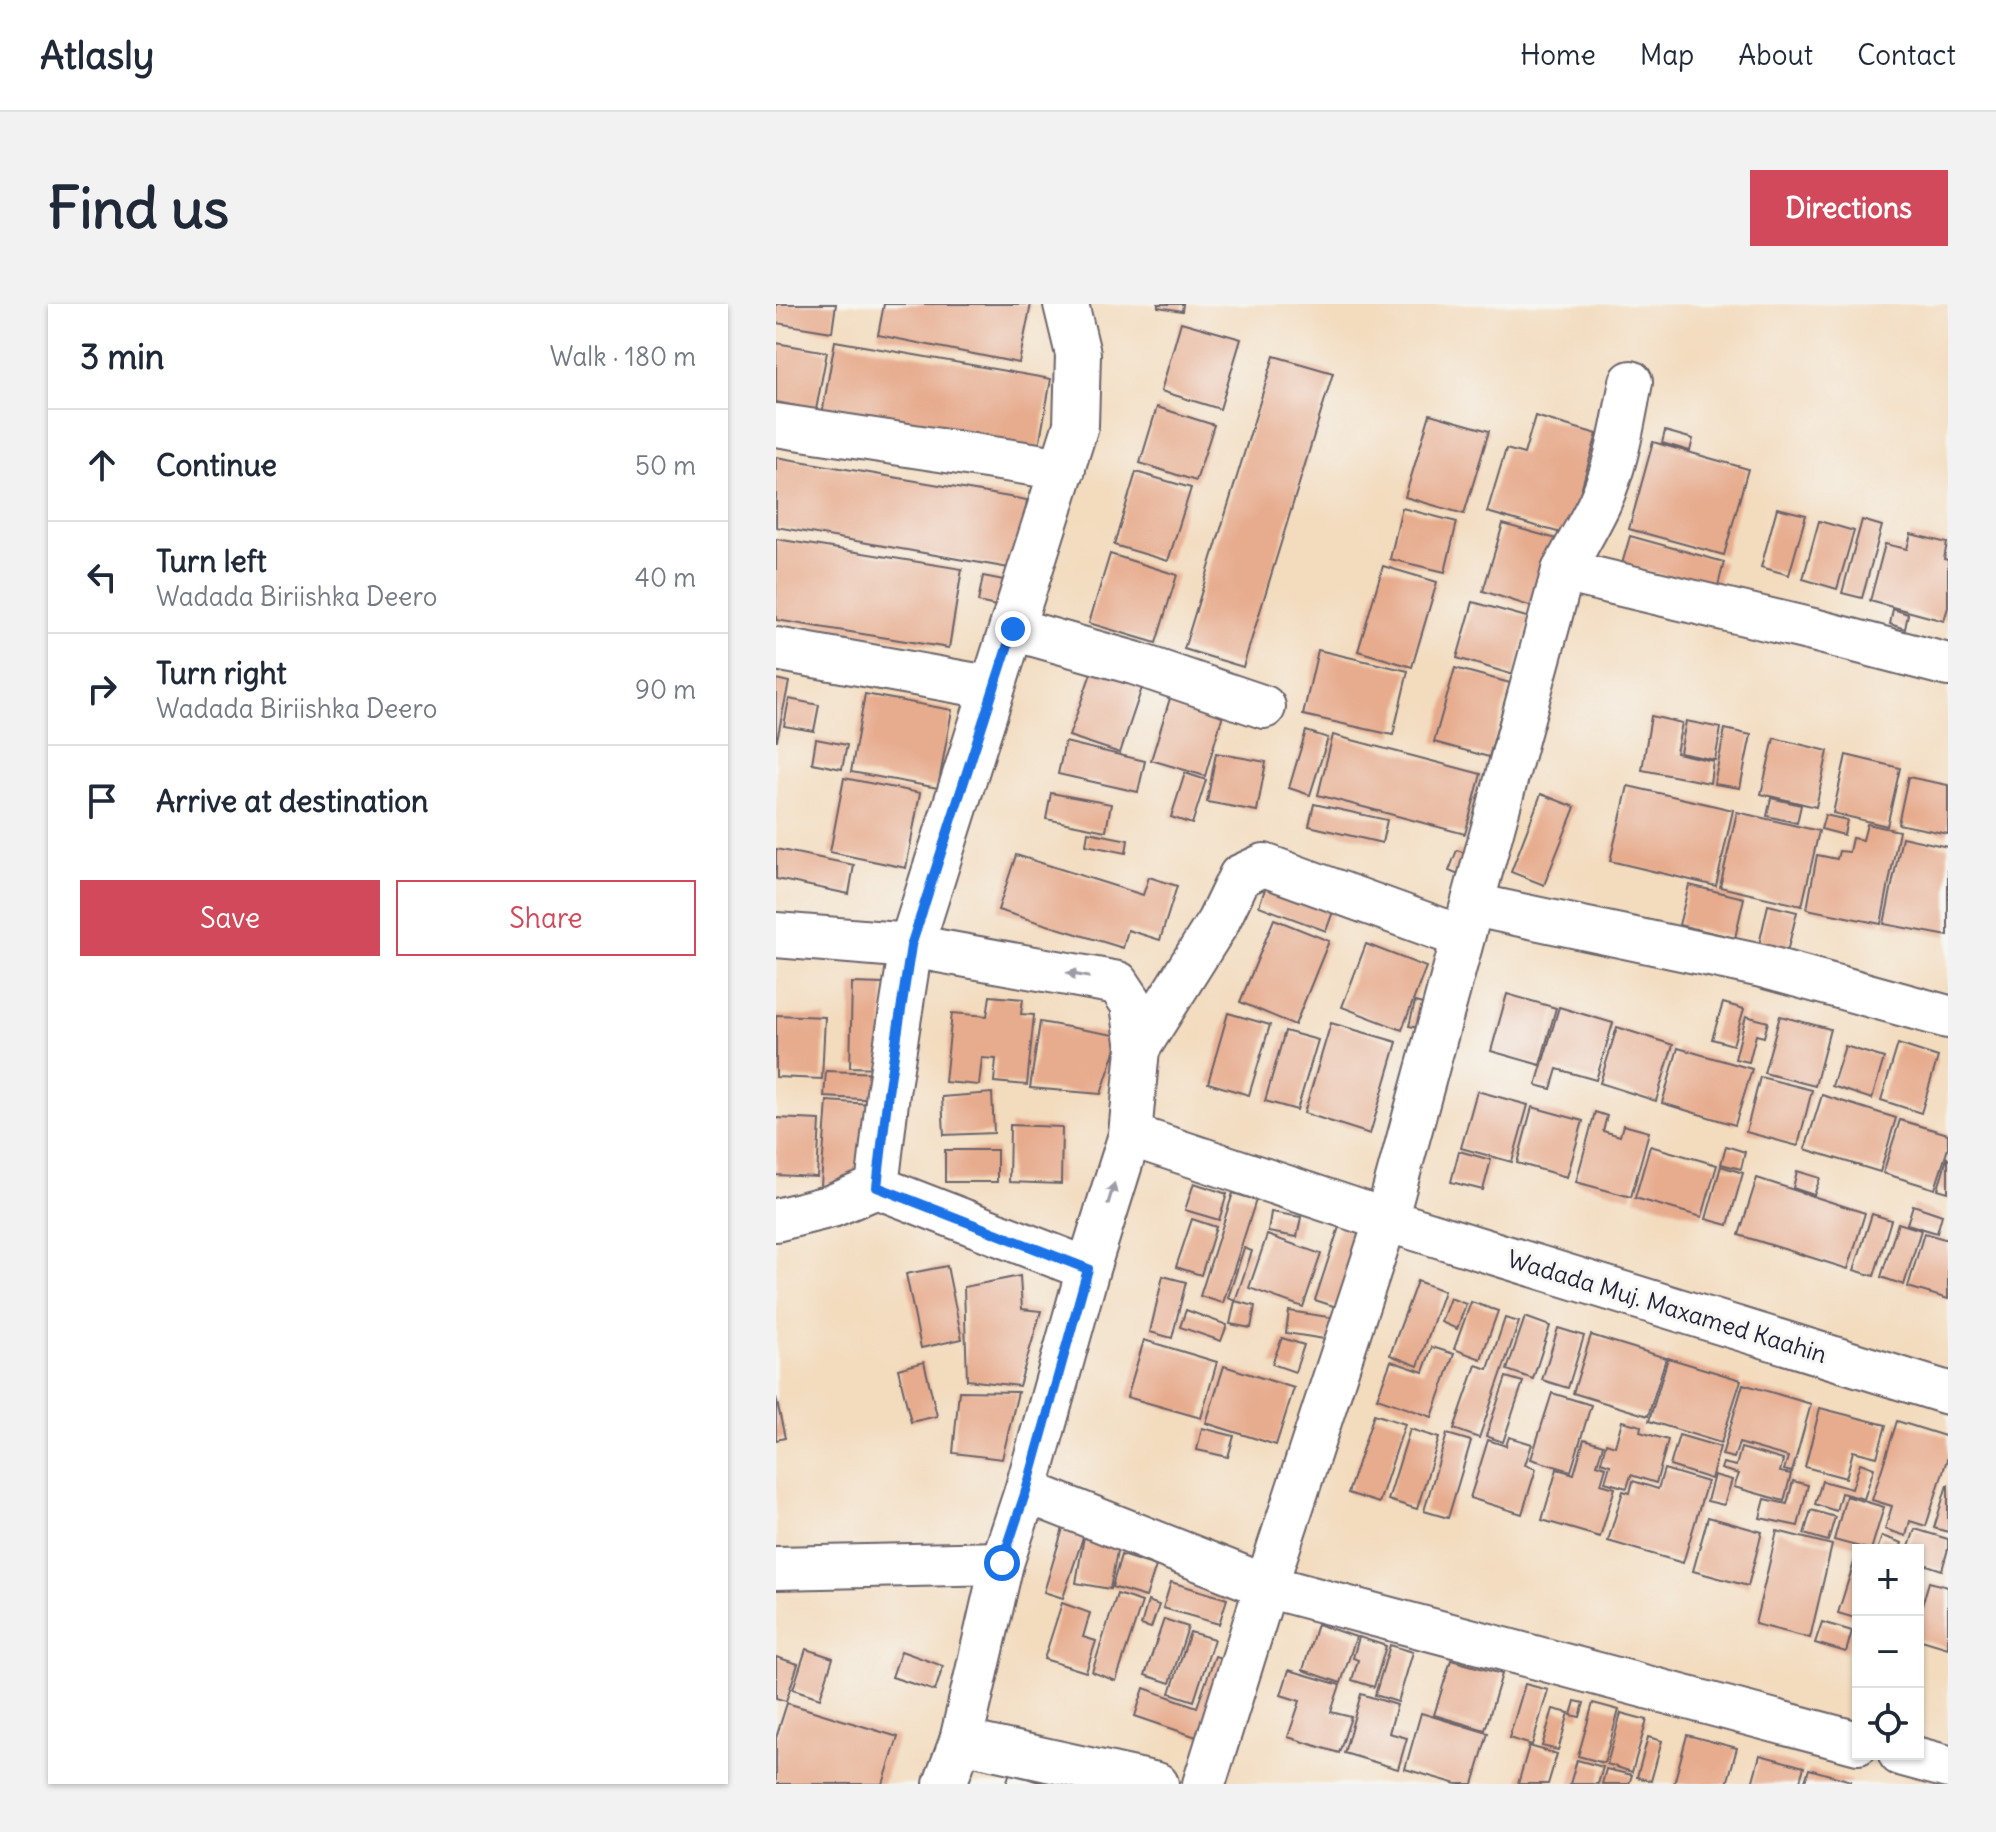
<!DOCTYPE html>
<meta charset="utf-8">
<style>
:root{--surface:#fff;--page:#f2f2f3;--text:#1f2937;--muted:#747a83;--line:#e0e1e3;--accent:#d1495b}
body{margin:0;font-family:Delius,sans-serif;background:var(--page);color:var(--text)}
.controls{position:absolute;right:24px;bottom:24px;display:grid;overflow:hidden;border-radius:0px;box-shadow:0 2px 6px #0004}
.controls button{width:72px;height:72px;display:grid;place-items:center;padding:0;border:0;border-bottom:2px solid var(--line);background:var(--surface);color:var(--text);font:40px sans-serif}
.stop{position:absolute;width:24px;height:24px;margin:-18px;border:6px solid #1a73e8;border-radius:50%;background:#fff}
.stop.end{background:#1a73e8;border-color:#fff;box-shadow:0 2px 8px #0008}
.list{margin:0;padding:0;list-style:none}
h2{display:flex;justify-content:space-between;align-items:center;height:104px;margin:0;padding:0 32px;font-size:34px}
h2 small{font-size:26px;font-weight:400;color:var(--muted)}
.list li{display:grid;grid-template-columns:52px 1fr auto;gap:24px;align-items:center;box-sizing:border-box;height:112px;padding:0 32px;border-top:2px solid var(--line)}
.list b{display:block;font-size:30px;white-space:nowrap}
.list p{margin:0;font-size:26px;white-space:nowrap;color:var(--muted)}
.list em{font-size:26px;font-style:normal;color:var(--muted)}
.actions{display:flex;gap:16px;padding:24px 32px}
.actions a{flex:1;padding:18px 0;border:2px solid var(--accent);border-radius:0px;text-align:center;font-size:28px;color:var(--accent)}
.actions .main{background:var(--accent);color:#fff}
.icon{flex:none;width:44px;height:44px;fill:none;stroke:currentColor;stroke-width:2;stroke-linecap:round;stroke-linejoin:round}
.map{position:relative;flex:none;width:1172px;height:1480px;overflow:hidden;border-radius:0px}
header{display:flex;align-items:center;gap:48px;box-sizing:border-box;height:112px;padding:0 40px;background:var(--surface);border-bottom:2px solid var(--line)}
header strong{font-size:38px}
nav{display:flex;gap:44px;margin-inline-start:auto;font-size:28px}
.intro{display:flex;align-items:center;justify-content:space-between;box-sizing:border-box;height:192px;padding:0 48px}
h1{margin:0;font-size:56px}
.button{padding:20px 36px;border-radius:0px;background:var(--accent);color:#fff;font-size:28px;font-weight:700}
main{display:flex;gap:48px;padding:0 48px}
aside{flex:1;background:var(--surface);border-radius:0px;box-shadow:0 2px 6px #0004}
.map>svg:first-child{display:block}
</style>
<header>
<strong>Atlasly</strong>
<nav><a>Home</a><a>Map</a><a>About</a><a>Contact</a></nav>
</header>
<div class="intro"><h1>Find us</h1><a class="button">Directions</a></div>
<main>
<aside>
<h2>3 min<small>Walk · 180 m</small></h2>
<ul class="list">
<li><svg class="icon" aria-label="ahead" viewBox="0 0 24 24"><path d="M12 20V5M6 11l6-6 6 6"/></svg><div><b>Continue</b></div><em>50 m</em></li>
<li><svg class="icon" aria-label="left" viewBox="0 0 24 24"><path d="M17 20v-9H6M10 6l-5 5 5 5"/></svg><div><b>Turn left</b><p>Wadada Biriishka Deero</p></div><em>40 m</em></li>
<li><svg class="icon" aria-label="right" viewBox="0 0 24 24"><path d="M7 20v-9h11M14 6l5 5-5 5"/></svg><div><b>Turn right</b><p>Wadada Biriishka Deero</p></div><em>90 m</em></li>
<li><svg class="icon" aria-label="arrive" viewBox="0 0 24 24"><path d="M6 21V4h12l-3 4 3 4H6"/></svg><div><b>Arrive at destination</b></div></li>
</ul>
<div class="actions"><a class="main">Save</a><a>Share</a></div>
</aside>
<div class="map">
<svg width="1172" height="1480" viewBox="0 0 1172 1480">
<rect width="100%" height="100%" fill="#f6f6f2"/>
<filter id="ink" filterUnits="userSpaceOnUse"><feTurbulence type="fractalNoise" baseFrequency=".0125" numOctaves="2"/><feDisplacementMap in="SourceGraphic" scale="16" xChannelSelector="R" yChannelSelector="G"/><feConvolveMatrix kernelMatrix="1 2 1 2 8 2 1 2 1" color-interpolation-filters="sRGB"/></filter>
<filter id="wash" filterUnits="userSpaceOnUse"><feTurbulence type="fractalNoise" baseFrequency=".006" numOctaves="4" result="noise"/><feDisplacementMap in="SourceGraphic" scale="32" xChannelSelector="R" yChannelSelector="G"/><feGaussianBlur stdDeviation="1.8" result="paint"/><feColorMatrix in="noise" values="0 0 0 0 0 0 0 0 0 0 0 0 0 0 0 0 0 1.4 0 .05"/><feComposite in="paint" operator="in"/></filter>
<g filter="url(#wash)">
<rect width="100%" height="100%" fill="#f3dbbe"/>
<g id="blocks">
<g fill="#e7ac8e">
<polygon points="0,0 60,0 56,28 0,19"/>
<polygon points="108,0 255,0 243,59 102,31"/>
<polygon points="382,0 407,0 406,7 382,3"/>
<polygon points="405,18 465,35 444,105 385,87"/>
<polygon points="59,37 275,75 261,153 45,116"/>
<polygon points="0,39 51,48 40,106 0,98"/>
<polygon points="498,52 557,69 467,363 408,345"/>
<polygon points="381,103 438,121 420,177 364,159"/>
<polygon points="654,110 713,127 688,210 629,193"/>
<polygon points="759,112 821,130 792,231 711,208 730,145 748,150"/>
<polygon points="889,127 917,135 914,147 886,139"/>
<polygon points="877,138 972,165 948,251 853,225"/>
<polygon points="0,153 251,196 239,265 0,223"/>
<polygon points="360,168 415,184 392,257 338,241"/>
<polygon points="626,204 681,218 669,268 614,255"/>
<polygon points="1001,204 1030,211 1013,271 985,263"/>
<polygon points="1086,216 1106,222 1086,294 1066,289"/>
<polygon points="1043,217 1078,227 1061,285 1027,275"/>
<polygon points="727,220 784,236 763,305 707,287"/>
<polygon points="1135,230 1171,239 1168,255 1172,256 1172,303 1168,317 1094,297 1109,240 1131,245"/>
<polygon points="854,232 948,258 941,286 846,260"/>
<polygon points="0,235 186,265 173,344 0,316"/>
<polygon points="334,250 401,271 380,339 313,319"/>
<polygon points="607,262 661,278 636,363 582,347"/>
<polygon points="207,272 243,279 238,306 202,298"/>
<polygon points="697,298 754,314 738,371 681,354"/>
<polygon points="1117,305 1132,310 1129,325 1114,320"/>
<polygon points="542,346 632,367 617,431 527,411"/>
<polygon points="319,358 369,375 344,449 293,432"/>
<polygon points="679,364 734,379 713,453 658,438"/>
<polygon points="0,375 13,378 1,436 0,436"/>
<polygon points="399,378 452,393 429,472 375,456"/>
<polygon points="89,390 176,406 162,484 75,468"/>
<polygon points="13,395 43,401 38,427 8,422"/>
<polygon points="875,412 906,419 900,449 937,457 934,479 866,466"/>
<polygon points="910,417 945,424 939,456 904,449"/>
<polygon points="949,425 975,431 964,484 938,480"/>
<polygon points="530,427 552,434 534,491 513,484"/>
<polygon points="557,431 705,470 689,530 542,491"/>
<polygon points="998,434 1052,447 1040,503 985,490"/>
<polygon points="40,435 71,441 66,465 36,459"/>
<polygon points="289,438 369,457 362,488 282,470"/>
<polygon points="440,449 490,458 481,507 431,498"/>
<polygon points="1070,451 1124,464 1111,522 1057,509"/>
<polygon points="409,469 430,476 416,520 395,513"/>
<polygon points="1132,473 1172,481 1172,530 1122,520"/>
<polygon points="68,474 144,489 130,564 54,548"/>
<polygon points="852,482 957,506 940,582 834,557"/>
<polygon points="275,489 335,500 330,527 270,515"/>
<polygon points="765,490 799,503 768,581 735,568"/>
<polygon points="995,494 1025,501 1021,519 991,512"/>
<polygon points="538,500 611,516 606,539 533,522"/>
<polygon points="961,508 1043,527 1026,602 944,583"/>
<polygon points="1049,511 1071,516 1068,531 1045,525"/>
<polygon points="1091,520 1123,527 1105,620 1031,605 1041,551 1061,555 1063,547 1073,548 1076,534 1087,536"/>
<polygon points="312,528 352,536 350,549 310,541"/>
<polygon points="1126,533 1172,543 1172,632 1108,620"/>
<polygon points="0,545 78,561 73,590 0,575"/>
<polygon points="681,546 705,555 697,577 673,567"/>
<polygon points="240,551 367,591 373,573 401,582 384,636 352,626 347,644 222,606"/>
<polygon points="493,574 560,599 550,627 483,602"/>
<polygon points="913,581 968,594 959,634 903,621"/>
<polygon points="992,601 1021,608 1010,652 982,645"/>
<polygon points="498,615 553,637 519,721 464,698"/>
<polygon points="590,640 650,663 626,726 566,703"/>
<polygon points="76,679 108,680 106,764 74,763"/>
<polygon points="731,690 780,704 764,761 715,747"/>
<polygon points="214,692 247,695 245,710 258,711 251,781 218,778 220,755 206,754 203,781 169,778 176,709 211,712"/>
<polygon points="639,698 662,704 656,727 633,722"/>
<polygon points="947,699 968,705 957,741 936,735"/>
<polygon points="783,703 837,719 820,776 781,765 775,785 760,781"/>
<polygon points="452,709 494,721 473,791 432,779"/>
<polygon points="0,711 49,713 46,775 0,773"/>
<polygon points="970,712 992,718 988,733 980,731 973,758 959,755"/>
<polygon points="1004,712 1054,725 1039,782 988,769"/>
<polygon points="264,718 344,732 325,790 254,784"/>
<polygon points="555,719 621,738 594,830 528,809"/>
<polygon points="841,723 897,741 880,797 824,779"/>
<polygon points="509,727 542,736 521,806 489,797"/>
<polygon points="1122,740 1162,753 1145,809 1105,796"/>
<polygon points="1069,742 1108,754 1096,795 1056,782"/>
<polygon points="902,744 976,765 959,821 886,799"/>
<polygon points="50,767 105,769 104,796 48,793"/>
<polygon points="984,773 1036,786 1022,842 970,828"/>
<polygon points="701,787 752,801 736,858 685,844"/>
<polygon points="216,789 218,829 168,831 166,793"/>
<polygon points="1046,791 1120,814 1104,868 1029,845"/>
<polygon points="51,797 108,801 102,899 44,895"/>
<polygon points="756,803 807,817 791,873 741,859"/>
<polygon points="819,808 831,812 827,827 844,832 847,821 873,828 855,893 800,878"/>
<polygon points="0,814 44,816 41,873 0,871"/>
<polygon points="1124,816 1172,830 1172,844 1159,885 1107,869"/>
<polygon points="234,821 286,823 285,880 233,878"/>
<polygon points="874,842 941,861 926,913 859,894"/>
<polygon points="950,842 969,848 965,865 945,860"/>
<rect x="169" y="846" width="52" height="32"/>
<polygon points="683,847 715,856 707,886 675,878"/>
<polygon points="1171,854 1172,855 1172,888 1162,885"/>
<polygon points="945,862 967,869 952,921 930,915"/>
<polygon points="1021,867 1044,874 1038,891 1017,884"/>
<polygon points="981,874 1089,909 1072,965 963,931"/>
<polygon points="418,879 451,890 443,916 409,906"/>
<polygon points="457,889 480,896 447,999 424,992"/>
<polygon points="1137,901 1166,911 1161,929 1131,920"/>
<polygon points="495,908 525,913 521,933 492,928"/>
<polygon points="1096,910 1115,916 1098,972 1078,966"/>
<polygon points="416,915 440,923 425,971 400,963"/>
<polygon points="1122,919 1145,926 1128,981 1105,973"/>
<polygon points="563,923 597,935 573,1007 539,996"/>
<polygon points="1148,929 1172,936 1172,995 1132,983"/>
<polygon points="491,931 545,950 527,1003 473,984"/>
<polygon points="468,944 476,947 459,997 452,994"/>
<polygon points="171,962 186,1035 145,1044 130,970"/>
<polygon points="244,972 246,1005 265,1007 243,1082 191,1076 188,983"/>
<polygon points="387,972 410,978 396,1034 374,1028"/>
<polygon points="641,977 668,987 642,1062 614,1051"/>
<polygon points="674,994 690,1000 681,1025 665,1018"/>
<polygon points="459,997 479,1002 475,1024 454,1020"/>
<polygon points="695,998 722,1007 705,1055 678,1045"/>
<polygon points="410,1006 451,1021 445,1037 404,1023"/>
<polygon points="513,1007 559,1014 555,1036 510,1029"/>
<polygon points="749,1013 774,1022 757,1075 731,1066"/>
<polygon points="729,1014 743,1018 703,1134 678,1125 700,1061 712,1065"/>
<polygon points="782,1024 808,1032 792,1084 766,1076"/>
<polygon points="815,1031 890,1054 872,1112 797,1089"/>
<polygon points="506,1034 528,1041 519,1068 496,1060"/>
<polygon points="368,1036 441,1058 425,1114 351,1093"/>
<polygon points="656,1043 678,1050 656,1113 601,1094 615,1057 647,1068"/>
<polygon points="892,1054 965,1076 945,1139 873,1117"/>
<polygon points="148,1058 161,1112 135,1118 122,1065"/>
<polygon points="448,1062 518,1084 500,1141 430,1119"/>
<polygon points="730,1073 747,1078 727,1138 710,1132"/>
<polygon points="967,1080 1035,1100 1016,1168 1008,1166 1012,1153 963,1139 958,1154 946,1151"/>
<polygon points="183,1087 242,1088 226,1155 177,1149"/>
<polygon points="776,1089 815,1101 795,1167 755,1155"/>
<polygon points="0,1093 9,1134 0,1136"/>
<polygon points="1044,1104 1110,1121 1101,1153 1077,1147 1070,1174 1029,1163"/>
<polygon points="598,1110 629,1120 603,1199 572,1189"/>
<polygon points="846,1117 865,1122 864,1128 892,1136 880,1179 855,1171 851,1184 829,1178 834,1161 825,1158 830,1139 839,1142"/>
<polygon points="1121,1117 1172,1133 1172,1152 1150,1222 1134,1217 1130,1232 1109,1225 1116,1202 1096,1196"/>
<polygon points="426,1124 458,1132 452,1153 421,1146"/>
<polygon points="634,1125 663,1134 641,1205 612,1196"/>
<polygon points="671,1130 695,1137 672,1214 648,1207"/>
<polygon points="903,1131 944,1143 935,1175 894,1162"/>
<polygon points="733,1133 756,1140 749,1161 760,1165 746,1210 694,1194 712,1136 730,1142"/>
<polygon points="808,1135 827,1141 821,1160 830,1163 825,1180 839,1184 824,1233 766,1216 781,1165 798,1170"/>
<polygon points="965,1144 1007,1156 1004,1168 1015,1170 1008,1197 958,1183 963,1170 945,1165 947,1159 960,1162"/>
<polygon points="1084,1159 1098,1164 1088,1195 1065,1189 1060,1207 1039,1200 1046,1177 1076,1185"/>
<polygon points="888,1165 931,1178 907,1259 832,1237 847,1187 854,1189 857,1177 882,1185"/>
<polygon points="938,1171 956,1176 948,1201 931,1197"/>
<polygon points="1017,1177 1032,1181 1022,1222 984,1214 989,1195 1011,1200"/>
<polygon points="1171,1181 1172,1181 1172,1228 1158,1224"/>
<polygon points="1070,1192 1108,1203 1095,1246 1058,1236"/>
<polygon points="1035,1206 1059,1213 1052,1237 1028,1230"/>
<polygon points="932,1213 986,1228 972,1282 917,1267"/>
<polygon points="288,1221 309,1227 287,1294 268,1288"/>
<polygon points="1139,1225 1172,1235 1172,1245 1166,1266 1148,1260 1143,1277 1142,1246 1132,1246"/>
<polygon points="1001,1227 1056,1241 1034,1334 979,1320"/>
<polygon points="308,1232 343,1237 334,1285 300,1279"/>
<polygon points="1106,1232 1126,1239 1124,1246 1101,1246"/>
<polygon points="1081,1249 1082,1249 1082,1315 1062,1309"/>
<polygon points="345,1251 380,1262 370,1293 336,1283"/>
<polygon points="395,1278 451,1295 443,1320 387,1304"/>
<polygon points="1153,1278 1172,1283 1172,1344 1142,1335 1142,1315"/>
<polygon points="341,1290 366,1298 340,1377 316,1368"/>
<polygon points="372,1297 383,1301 375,1324 365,1321"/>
<polygon points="286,1299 314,1309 307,1333 320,1337 310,1368 268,1355"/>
<polygon points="388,1315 412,1323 394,1379 369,1371"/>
<polygon points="1046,1318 1076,1327 1070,1348 1039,1339"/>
<polygon points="541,1320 580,1333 565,1379 527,1366"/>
<polygon points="414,1328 438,1335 418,1397 394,1389"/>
<polygon points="583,1333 610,1342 598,1383 576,1376 582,1356 577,1354"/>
<polygon points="614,1341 637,1348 622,1398 599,1391"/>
<polygon points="30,1345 57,1354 44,1394 17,1385"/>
<polygon points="125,1347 167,1362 159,1387 116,1373"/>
<polygon points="439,1352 454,1357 432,1437 359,1412 368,1384 421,1403"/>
<polygon points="0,1353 22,1360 10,1397 0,1394"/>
<polygon points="675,1356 726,1370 709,1426 658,1411"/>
<polygon points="513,1366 564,1381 555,1408 575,1413 563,1449 512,1433 524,1397 505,1391"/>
<polygon points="749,1380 772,1386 756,1441 733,1434"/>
<polygon points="585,1390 621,1401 613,1429 631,1434 622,1465 568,1449"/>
<polygon points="799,1397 808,1399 804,1413 795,1411"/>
<polygon points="11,1399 122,1433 107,1480 0,1480 0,1434"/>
<polygon points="817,1399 843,1406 828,1459 802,1452"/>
<polygon points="777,1405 793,1409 782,1446 766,1442"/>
<polygon points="645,1409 712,1429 697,1480 681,1480 629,1465"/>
<polygon points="845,1409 871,1416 856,1468 831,1460"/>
<polygon points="911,1431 961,1444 951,1480 898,1480"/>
<polygon points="872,1433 886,1437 875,1477 861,1473"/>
<polygon points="753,1442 781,1450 772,1480 742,1480"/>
<polygon points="984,1451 1028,1463 1023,1480 976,1480"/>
<polygon points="801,1456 827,1463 822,1480 794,1480"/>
<polygon points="830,1465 856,1471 853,1480 826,1480"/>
<polygon points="1033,1465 1075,1477 1074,1480 1028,1480"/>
<polygon points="234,1468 268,1480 230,1480"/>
</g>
</g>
</g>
<g filter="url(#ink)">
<use href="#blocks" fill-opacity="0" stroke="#6b6369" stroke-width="2"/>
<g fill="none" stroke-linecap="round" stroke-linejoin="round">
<defs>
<g id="street">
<polyline points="0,121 288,165"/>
<polyline points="787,267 1041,327 1172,361"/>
<polyline points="237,325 358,359 488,403"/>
<polyline points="0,345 217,384"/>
<polyline points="698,601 986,662 1172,713"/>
<polyline points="362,745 442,618 464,572 488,561 686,633"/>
<polyline points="354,831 610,916 1172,1089"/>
<polyline points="0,916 56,902 101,883"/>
<polyline points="250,1187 490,1282 1082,1439"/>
<polyline points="0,1264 226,1259"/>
<polyline points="185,1437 381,1480"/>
<polyline points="1124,1450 1172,1463"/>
<polyline points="169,1480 185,1437 226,1259 250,1187 312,965 354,831 362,745 356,700 342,679 135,642 112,789 101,883 312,965"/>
<path d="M428,1480L490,1282L610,916L787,267C799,244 812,223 823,200C841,161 847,119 855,78"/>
</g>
<polyline id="secondary" points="0,631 135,642 300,121 302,50 290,0"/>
</defs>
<use href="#street" stroke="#6b6369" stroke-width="46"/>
<use href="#secondary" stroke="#6b6369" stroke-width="48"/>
<use href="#street" stroke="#fff" stroke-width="42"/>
<use href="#secondary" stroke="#fff" stroke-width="44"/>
</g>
<defs><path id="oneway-solid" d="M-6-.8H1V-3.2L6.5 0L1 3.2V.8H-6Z" transform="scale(2)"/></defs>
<g fill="#9c9ca7">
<use href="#oneway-solid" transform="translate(302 671) rotate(-169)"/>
<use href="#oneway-solid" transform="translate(335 890) rotate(-73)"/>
</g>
</g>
<g fill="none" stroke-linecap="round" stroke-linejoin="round" filter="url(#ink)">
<polyline stroke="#1a73e8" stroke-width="10" points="226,1259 250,1187 312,965 101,883 112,789 135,642 237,325"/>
</g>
<g text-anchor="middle" stroke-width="6" stroke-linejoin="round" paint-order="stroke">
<g font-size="24" fill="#22223b" stroke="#f6f6f2">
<text transform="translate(891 1003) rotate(17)" y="8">Wadada Muj. Maxamed Kaahin</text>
</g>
</g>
</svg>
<div class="controls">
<button>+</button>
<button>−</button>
<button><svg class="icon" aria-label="locate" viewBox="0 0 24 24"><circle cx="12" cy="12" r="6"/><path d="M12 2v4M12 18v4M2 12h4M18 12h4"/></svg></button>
</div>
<div class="stop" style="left:226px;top:1259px"></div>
<div class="stop end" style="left:237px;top:325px"></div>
</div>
</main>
